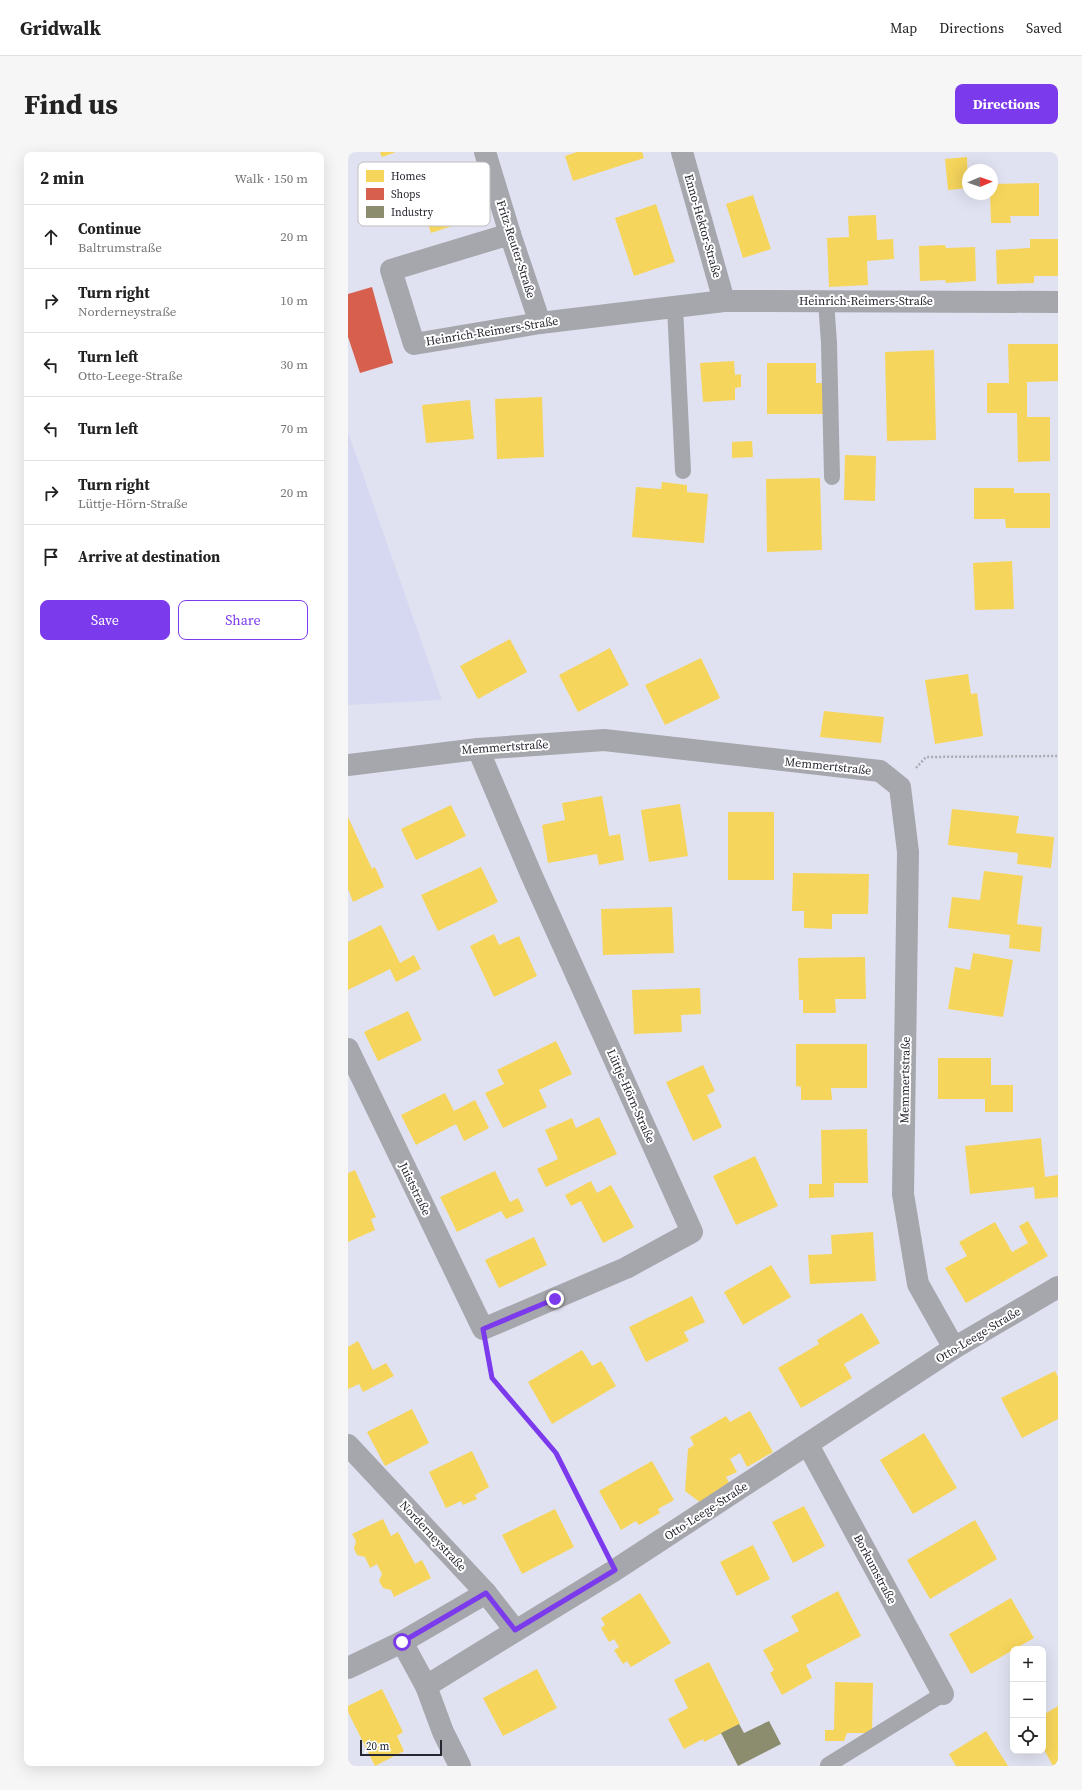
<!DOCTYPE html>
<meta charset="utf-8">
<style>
:root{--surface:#fff;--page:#f6f6f6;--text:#222;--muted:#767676;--line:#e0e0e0;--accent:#7c3aed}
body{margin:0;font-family:"Source Serif 4",serif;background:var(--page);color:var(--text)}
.controls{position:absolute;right:12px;bottom:12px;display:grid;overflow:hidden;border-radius:8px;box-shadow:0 4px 16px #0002}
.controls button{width:36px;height:36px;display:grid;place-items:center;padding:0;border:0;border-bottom:1px solid var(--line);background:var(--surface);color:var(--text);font:20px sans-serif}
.compass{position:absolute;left:614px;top:12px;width:36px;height:36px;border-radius:50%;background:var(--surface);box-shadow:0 4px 16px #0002;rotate:88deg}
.scale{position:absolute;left:12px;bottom:10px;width:82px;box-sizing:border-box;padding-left:4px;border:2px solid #262731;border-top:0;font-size:11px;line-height:14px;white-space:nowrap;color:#262731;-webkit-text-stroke:3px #fff;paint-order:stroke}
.stop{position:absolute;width:12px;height:12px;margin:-9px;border:3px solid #7c3aed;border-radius:50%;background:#fff}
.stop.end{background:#7c3aed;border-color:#fff;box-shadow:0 1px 4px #0008}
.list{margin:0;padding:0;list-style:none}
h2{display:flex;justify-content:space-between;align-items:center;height:52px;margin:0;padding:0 16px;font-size:17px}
h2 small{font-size:13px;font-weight:400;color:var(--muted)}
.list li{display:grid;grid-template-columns:26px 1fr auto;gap:12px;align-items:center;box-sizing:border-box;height:64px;padding:0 16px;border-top:1px solid var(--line)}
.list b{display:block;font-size:15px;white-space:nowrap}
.list p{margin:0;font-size:13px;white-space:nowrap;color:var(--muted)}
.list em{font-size:13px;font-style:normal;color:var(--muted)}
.actions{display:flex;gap:8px;padding:12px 16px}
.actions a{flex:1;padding:9px 0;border:1px solid var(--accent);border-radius:8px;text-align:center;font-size:14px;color:var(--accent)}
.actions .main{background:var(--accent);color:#fff}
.icon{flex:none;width:22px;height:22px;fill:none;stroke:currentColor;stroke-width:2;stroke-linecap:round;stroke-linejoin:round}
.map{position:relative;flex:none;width:710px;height:1614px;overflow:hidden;border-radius:8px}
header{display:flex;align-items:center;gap:24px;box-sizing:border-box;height:56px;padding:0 20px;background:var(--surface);border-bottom:1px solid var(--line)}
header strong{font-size:19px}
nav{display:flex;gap:22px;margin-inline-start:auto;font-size:14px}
.intro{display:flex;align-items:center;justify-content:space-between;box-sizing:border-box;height:96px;padding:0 24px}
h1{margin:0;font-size:28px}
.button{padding:10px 18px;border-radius:8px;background:var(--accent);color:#fff;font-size:14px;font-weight:700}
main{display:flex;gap:24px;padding:0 24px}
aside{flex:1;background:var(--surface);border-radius:8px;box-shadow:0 4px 16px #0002}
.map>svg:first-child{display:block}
</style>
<header>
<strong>Gridwalk</strong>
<nav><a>Map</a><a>Directions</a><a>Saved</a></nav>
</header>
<div class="intro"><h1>Find us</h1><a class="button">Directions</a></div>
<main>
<aside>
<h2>2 min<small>Walk · 150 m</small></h2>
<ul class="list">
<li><svg class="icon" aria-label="ahead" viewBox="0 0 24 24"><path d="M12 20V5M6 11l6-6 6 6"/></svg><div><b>Continue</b><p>Baltrumstraße</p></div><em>20 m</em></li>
<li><svg class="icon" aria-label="right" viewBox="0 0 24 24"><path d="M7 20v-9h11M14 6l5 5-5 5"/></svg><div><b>Turn right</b><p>Norderneystraße</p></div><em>10 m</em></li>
<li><svg class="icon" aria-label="left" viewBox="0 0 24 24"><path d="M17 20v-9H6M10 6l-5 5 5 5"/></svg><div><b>Turn left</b><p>Otto-Leege-Straße</p></div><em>30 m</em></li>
<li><svg class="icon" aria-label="left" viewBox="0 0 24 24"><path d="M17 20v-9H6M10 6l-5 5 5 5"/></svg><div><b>Turn left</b></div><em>70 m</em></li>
<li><svg class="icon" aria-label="right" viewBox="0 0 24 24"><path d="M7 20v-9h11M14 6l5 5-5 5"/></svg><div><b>Turn right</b><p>Lüttje-Hörn-Straße</p></div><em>20 m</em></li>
<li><svg class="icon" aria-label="arrive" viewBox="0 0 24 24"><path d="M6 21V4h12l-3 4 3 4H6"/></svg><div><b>Arrive at destination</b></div></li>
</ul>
<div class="actions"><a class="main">Save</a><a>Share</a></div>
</aside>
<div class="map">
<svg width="710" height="1614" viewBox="0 0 710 1614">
<rect width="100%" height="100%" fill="#e1e2f1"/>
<polygon fill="#d6d8f2" points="0,280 94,548 0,553"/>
<g fill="#f6d55c">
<polygon points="32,0 48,0 34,5"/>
<polygon points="229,0 294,0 296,6 225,29 217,4"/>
<polygon points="619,5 620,36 600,38 597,7"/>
<polygon points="691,31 691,64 662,64 663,71 643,71 642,42 644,42 644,32"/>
<polygon points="101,36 113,71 83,81 71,46"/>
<polygon points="405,43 423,97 395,106 378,52"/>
<polygon points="308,52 327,110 286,124 267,66"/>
<polygon points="528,63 529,88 545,87 546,107 519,109 520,133 481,135 479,86 501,85 500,64"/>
<polygon points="682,87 710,87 710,124 686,124 686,131 649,132 648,98 682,96"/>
<polygon points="597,93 598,96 627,95 628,129 598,131 597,128 572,129 571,94"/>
<polygon points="660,192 710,192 710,229 679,230 679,265 702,265 702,309 670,310 669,261 639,261 639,231 661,231"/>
<polygon points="586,198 588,288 539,289 537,200"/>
<polygon points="386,209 387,223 393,222 393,235 387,236 387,248 355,250 352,211"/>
<polygon points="419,211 468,211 468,231 475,231 475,262 419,262"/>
<polygon points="194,245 196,305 149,307 147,247"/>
<polygon points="122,248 126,287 78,291 74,253"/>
<polygon points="404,289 405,305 384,306 384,290"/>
<polygon points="497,303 528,304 527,349 496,348"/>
<polygon points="472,326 474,398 419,400 418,327"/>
<polygon points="314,330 339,333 339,340 360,342 356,391 284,385 288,335 313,337"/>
<polygon points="626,336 666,336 666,341 702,341 702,376 658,376 657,367 626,367"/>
<polygon points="664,409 666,457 627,458 625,411"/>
<polygon points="162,487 179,520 130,547 112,514"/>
<polygon points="262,496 281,533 230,560 211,523"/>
<polygon points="353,506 372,546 317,573 297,533"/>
<polygon points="620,522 623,542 629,541 635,584 587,592 577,528"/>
<polygon points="476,559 536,565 533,591 472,585"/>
<polygon points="254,644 261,684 272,682 276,708 251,713 249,702 200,711 194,673 217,668 214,651"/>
<polygon points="332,652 340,704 301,710 293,658"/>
<polygon points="103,653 118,684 68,708 53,677"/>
<polygon points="604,657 671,664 668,681 706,685 703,716 669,712 670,701 600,693"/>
<rect x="380" y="660" width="46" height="68"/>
<polygon points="0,665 24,717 27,715 36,735 5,750 0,737"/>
<polygon points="133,715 150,750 90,779 73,743"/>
<polygon points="636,719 675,724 669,772 694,775 692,800 661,796 662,783 600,776 604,745 632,748"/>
<polygon points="445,721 521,722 520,762 484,762 484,777 456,776 456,759 444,759"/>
<polygon points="324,755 326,801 255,803 253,757"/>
<polygon points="33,773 52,811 66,803 73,817 48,830 42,817 0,838 0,790"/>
<polygon points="146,782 151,793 171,784 189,824 146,845 122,794"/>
<polygon points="625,801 665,808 655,865 600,857 607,815 622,818"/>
<polygon points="517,805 518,847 487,847 488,861 455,861 455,848 451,848 450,806"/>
<polygon points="352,836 353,862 333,863 334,880 286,882 284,838"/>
<polygon points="60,859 74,888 30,909 16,880"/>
<polygon points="208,889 224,922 191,938 199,955 155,976 137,941 156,932 149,918"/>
<polygon points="448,892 519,892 519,936 483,936 484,948 453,948 453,935 448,934"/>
<polygon points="590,906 643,906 643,933 665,933 665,960 637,960 637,947 590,947"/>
<polygon points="355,913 367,939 359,943 374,975 345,989 318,930"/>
<polygon points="97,941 106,959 127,948 141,976 116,989 108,972 68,993 53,963"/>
<polygon points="251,965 269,1002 198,1035 189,1017 210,1007 197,978 224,966 228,976"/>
<polygon points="519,977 520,1031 486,1031 486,1045 461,1046 461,1032 474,1032 473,978"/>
<polygon points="693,986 697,1025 710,1023 710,1045 687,1047 686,1035 622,1042 617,994"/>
<polygon points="407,1004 430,1054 388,1073 365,1024"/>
<polygon points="7,1018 28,1065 23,1067 27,1078 0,1090 0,1021"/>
<polygon points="147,1019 162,1050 170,1046 176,1059 158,1067 153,1059 109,1080 92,1045"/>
<polygon points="243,1029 249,1041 263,1033 286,1075 255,1091 233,1049 223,1054 217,1043"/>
<polygon points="680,1069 700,1104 618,1151 597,1116 619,1104 611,1090 647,1070 664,1100 680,1091 671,1074"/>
<polygon points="525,1080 528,1129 462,1132 460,1103 484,1102 483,1083"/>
<polygon points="186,1085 199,1113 151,1136 137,1108"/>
<polygon points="423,1113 443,1145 395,1173 376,1140"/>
<polygon points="344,1144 357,1170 336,1180 341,1189 298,1210 281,1175"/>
<polygon points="514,1161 532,1191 496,1212 504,1226 453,1256 430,1216 471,1192 469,1188"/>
<polygon points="10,1189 25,1218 38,1211 46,1224 15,1240 11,1232 0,1237 0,1195"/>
<polygon points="234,1198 244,1214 253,1209 268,1234 204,1272 180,1230"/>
<polygon points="707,1219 710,1225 710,1267 674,1286 653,1246"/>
<polygon points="64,1257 81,1291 37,1314 19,1280"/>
<polygon points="402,1259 425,1300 399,1315 392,1301 382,1307 389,1320 378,1325 383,1334 353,1351 337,1339 340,1297 346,1293 342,1285 378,1264 382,1270"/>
<polygon points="576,1281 609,1336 565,1362 532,1308"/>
<polygon points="124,1299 141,1335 127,1343 129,1347 115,1353 113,1349 98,1356 81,1320"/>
<polygon points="304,1309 326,1348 310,1357 312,1361 291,1373 288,1369 273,1378 251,1339"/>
<polygon points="456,1354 477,1394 445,1411 424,1370"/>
<polygon points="207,1357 226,1395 174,1422 154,1383"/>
<polygon points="35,1367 43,1384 50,1380 67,1412 74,1408 83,1426 46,1445 43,1438 35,1436 31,1429 34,1422 29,1412 22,1416 17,1405 9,1403 6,1397 8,1389 4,1382"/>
<polygon points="627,1368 649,1407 582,1447 559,1408"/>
<polygon points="405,1393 422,1427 389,1444 372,1410"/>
<polygon points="490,1439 513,1484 458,1513 464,1526 434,1543 422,1521 426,1518 415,1498 451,1479 443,1464"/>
<polygon points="292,1441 323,1491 283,1515 279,1509 275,1512 266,1498 271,1495 266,1487 261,1490 253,1476 257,1473 253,1466"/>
<polygon points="663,1446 686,1486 623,1522 601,1482"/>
<polygon points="361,1510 392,1572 356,1590 355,1587 336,1597 320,1567 340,1556 326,1528"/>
<polygon points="189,1517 209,1556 155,1584 135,1546"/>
<polygon points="487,1530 525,1531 524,1581 499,1581 496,1589 477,1589 477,1578 486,1578"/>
<polygon points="34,1537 55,1580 49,1584 56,1599 27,1614 0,1560 0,1554"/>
<polygon points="710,1554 710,1613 705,1614 695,1596 695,1563"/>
<polygon points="638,1579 660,1614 608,1614 601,1602"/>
</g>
<polygon fill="#d6604d" points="24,135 45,211 12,221 0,185 0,142"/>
<polygon fill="#8c8c6e" points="421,1569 433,1592 390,1614 373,1581 391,1572 396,1581"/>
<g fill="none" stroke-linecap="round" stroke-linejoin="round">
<g stroke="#aaabb3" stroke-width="2.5" stroke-dasharray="2 2" stroke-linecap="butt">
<polyline points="568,616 578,605 710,604"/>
<polyline points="139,1202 144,1226 208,1301 256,1396"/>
</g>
<g stroke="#a6a6ad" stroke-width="16">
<polyline points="478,149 481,191 484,325"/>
<polyline points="327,155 335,319"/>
<polyline points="480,1613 595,1542"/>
</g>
<g stroke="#a6a6ad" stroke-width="22">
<polyline points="137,0 162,82 192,171"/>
<polyline points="334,0 376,149"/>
<polyline points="162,82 43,118 66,192 192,171 376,149 710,150"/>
<polyline points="0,613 130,597 256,588 532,619 552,635 560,700 555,1042 570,1132 606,1196"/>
<polyline points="0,897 135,1177 278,1116 344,1080 183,722 130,597"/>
<polyline points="0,1293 138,1441 167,1478"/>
<polyline points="460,1293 595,1542"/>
<polyline points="54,1490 78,1534"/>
<polyline points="0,1516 54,1490 138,1441"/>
<polyline points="112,1614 95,1580 78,1534 267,1418 606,1196 710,1135"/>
</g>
</g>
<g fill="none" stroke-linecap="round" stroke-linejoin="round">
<polyline stroke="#7c3aed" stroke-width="5" points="54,1490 138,1441 167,1478 267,1418 208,1301 144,1226 135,1177 207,1147"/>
</g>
<g text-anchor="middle" stroke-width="4" stroke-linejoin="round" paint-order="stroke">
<g font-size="12" fill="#262731" stroke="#fff">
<text transform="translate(355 74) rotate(74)" y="4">Enno-Hektor-Straße</text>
<text transform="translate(168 97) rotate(72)" y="4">Fritz-Reuter-Straße</text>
<text x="518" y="153">Heinrich-Reimers-Straße</text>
<text transform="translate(144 179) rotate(-9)" y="4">Heinrich-Reimers-Straße</text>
<text transform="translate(157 595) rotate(-4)" y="4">Memmertstraße</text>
<text transform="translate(480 614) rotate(6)" y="4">Memmertstraße</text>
<text transform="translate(557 928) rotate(-89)" y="4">Memmertstraße</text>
<text transform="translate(283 944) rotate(66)" y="4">Lüttje-Hörn-Straße</text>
<text transform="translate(67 1037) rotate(64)" y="4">Juiststraße</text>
<text transform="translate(630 1183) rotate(-31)" y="4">Otto-Leege-Straße</text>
<text transform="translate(358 1359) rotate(-33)" y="4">Otto-Leege-Straße</text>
<text transform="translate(85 1384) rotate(47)" y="4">Norderneystraße</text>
<text transform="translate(527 1417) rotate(62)" y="4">Borkumstraße</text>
</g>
</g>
<rect x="10" y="10" width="132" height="64" rx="6" fill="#fff" stroke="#bebec1" stroke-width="1"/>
<rect x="18" y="18" width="18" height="12" fill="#f6d55c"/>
<rect x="18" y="36" width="18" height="12" fill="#d6604d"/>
<rect x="18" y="54" width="18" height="12" fill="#8c8c6e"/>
<g font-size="11" fill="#262731">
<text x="43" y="28">Homes</text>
<text x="43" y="46">Shops</text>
<text x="43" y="64">Industry</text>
</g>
</svg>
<div class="controls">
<button>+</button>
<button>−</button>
<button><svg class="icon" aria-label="locate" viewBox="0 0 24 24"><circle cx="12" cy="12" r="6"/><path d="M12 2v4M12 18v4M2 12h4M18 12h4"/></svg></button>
</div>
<svg class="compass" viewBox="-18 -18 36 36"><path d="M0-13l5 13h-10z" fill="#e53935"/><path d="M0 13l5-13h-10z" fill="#767676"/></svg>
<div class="scale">20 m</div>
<div class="stop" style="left:54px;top:1490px"></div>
<div class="stop end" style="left:207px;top:1147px"></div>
</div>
</main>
